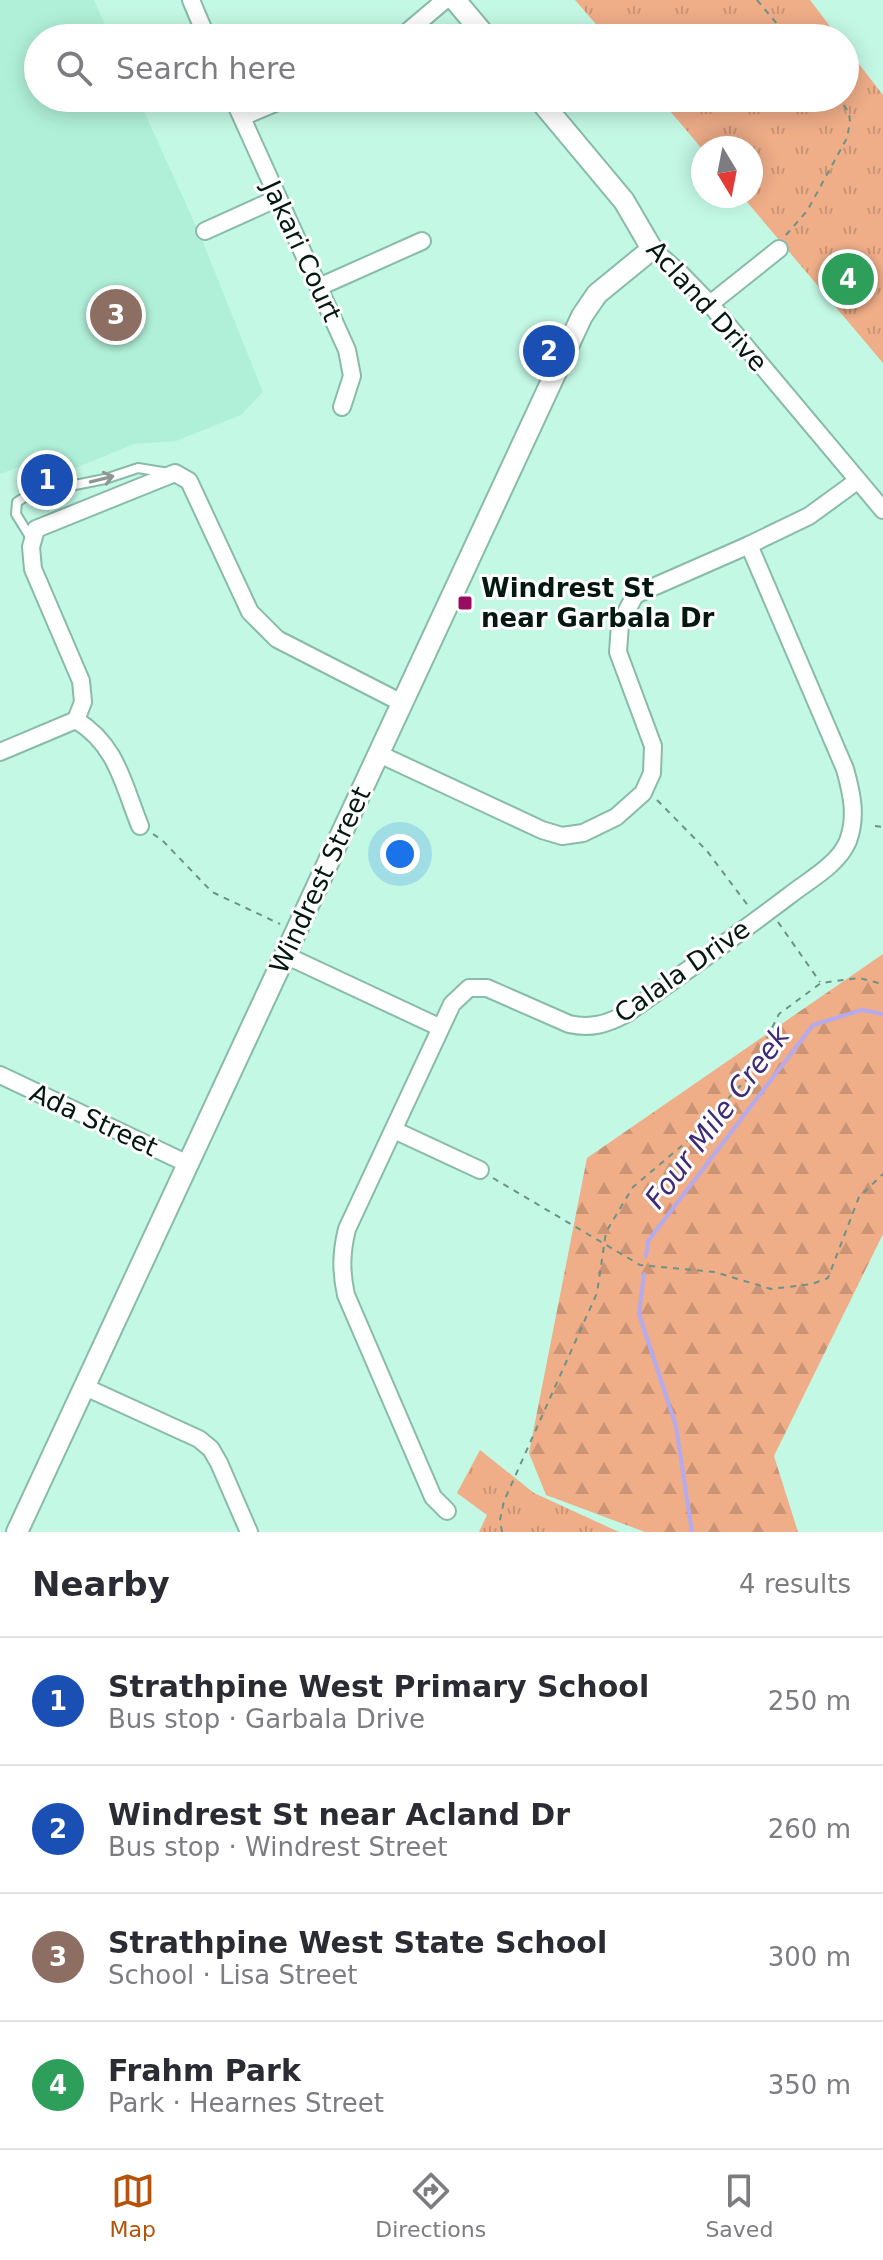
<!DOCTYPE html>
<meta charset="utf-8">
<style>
:root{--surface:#fff;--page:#f7f7f7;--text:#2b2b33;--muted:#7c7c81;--line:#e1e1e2;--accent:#b45309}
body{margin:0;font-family:"DejaVu Sans",sans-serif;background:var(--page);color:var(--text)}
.compass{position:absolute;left:691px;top:136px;width:72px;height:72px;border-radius:50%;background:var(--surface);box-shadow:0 4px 20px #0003;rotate:170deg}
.you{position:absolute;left:400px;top:854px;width:28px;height:28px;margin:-20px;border:6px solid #fff;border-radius:50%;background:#1a73e8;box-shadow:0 0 0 12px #1a73e833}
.badge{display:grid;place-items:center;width:52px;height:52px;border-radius:50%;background:var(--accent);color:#fff;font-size:26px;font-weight:700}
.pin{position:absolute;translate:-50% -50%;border:4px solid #fff;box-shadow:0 2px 8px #0006}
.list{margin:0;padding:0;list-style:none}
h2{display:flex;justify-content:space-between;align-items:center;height:104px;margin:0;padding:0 32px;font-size:34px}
h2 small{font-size:26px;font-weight:400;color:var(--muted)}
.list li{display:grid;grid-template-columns:52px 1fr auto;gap:24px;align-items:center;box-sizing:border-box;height:128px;padding:0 32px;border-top:2px solid var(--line)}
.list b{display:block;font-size:30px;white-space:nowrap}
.list p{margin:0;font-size:26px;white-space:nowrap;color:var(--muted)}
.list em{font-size:26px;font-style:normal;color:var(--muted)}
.icon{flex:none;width:44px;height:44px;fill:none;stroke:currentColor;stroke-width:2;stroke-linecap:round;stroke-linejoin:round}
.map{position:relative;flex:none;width:883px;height:1532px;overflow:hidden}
.search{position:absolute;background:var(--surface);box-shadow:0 4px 20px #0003;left:24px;right:24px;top:24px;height:88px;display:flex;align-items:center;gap:20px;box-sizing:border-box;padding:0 28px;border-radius:44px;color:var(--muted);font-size:30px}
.sheet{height:616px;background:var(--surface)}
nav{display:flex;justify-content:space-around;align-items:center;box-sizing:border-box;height:112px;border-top:2px solid var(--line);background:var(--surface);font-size:22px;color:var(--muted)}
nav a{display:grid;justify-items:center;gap:4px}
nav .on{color:var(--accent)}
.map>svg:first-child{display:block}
</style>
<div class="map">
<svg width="883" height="1532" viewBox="0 0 883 1532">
<defs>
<pattern id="grass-tufts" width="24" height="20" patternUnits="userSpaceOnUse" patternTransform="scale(2)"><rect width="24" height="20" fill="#efad88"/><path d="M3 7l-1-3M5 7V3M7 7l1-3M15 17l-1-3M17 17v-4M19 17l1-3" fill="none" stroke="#cb9474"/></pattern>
<pattern id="forest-firs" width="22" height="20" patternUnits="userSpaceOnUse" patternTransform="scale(2)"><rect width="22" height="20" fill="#efad88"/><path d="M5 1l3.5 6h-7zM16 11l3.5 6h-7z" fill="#cb9474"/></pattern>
</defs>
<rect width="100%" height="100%" fill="#c3f8e5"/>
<polygon fill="#b0f0d9" points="0,0 94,0 111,38 38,38 38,98 138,98 201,237 263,392 241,415 176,441 134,444 73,469 30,463 0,474"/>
<g fill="url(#grass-tufts)">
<polygon points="575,0 810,0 839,38 608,38"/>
<polygon points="845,46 883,95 883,363 742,196 751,196 751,148 703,148 703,150 659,98 845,98"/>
<polygon points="480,1450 534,1493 619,1532 479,1532 487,1515 457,1493"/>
</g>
<polygon fill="url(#forest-firs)" points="883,954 883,1234 774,1456 798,1532 645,1532 546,1495 529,1453 587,1158"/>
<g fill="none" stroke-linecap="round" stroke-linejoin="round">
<g stroke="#b4aaed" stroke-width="4">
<polyline points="646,1256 648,1241 813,1025 862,1010 883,1014"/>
<polyline points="644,1274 639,1314 676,1426 692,1532"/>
</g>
<defs>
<polyline id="service" points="32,540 16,514 17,502 39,488 70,486 105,479 138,468 169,473"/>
<g id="minor">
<polyline points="191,0 207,38"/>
<polyline points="400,38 445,0"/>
<polyline points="233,98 347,350 352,376 342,407"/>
<polyline points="242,117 287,98"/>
<polyline points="205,231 278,198"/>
<polyline points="652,249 679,272 710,304 883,510"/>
<polyline points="319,287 422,241"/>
<polyline points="710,304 779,249"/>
<polyline points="76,720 83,702 81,681 33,569 31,547 36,529 175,473 189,481 250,612 277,639 402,703"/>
<path d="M76,720C117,745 123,784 140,826"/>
<polyline points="0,752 76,720"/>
<polyline points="379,754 542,830 562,836 583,833 616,817 643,793 652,773 653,746 618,652 620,624 635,595 749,545 809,516 857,481"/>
<polyline points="285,955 439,1027"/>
<polyline points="0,1075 188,1164"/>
<polyline points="394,1130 480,1170"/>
<polyline points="85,1387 199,1439 211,1449 219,1463 249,1532"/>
<path d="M447,1511L433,1497L346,1295C341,1272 341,1253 347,1229L452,1004L469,988H487L569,1024C591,1029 607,1024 626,1014C681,975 736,936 790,895C809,880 838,865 848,841C857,817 852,794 845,769L749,545"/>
</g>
<g id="tertiary">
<polyline points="455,0 487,38"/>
<polyline points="17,1532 582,316 597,294 652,249 624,201 538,98"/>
</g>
</defs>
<use href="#service" stroke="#88bba9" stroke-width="12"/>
<use href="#minor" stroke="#88bba9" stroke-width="20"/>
<use href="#tertiary" stroke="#88bba9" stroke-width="24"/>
<g stroke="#6d9386" stroke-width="2" stroke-dasharray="6 6" stroke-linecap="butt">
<polyline points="757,0 789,38"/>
<polyline points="786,235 807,211 847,138 850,122 849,113 839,98"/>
<polyline points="657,800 707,851 749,907"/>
<polyline points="875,826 883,827"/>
<polyline points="153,834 162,840 212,892 280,924"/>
<polyline points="778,922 820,982"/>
<polyline points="493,1178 640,1265 715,1272 771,1289 812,1284 828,1278 859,1197 883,1174"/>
<polyline points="502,1532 500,1520 504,1501 597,1293 606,1232 633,1187 684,1144 746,1080 779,1014 821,983 859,978 883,984"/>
</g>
<use href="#service" stroke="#fff" stroke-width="8"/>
<use href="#minor" stroke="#fff" stroke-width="16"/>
<use href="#tertiary" stroke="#fff" stroke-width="20"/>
</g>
<defs><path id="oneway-shaft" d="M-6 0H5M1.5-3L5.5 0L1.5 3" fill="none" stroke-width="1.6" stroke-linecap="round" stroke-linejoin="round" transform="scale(2)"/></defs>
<use stroke="#8e9794" href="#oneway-shaft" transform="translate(102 479) rotate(-14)"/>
<rect fill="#980d61" stroke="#fff" stroke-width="3" x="457" y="595" width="16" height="16" rx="4"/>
<g text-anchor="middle" stroke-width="6" stroke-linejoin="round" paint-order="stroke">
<g font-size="26" fill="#041812" stroke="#fff">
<text transform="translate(302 251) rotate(65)" y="9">Jakari Court</text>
<text transform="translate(707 306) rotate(48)" y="9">Acland Drive</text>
<text transform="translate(320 880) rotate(-65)" y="9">Windrest Street</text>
<text transform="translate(682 971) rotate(-35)" y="9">Calala Drive</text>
<text transform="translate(94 1120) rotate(25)" y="9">Ada Street</text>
</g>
<g font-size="26" font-weight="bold" fill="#041812" stroke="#fff" text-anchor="start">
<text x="481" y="597">Windrest St<tspan x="481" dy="30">near Garbala Dr</tspan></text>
</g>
<g font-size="28" font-style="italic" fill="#3f2a78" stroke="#fff">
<text transform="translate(717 1117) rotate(-53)" y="10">Four Mile Creek</text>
</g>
</g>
</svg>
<svg class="compass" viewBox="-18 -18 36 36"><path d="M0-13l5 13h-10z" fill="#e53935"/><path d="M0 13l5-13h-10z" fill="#7c7c81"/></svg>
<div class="you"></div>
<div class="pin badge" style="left:47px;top:480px;background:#1a4fb4">1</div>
<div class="pin badge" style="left:549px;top:351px;background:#1a4fb4">2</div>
<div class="pin badge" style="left:116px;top:315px;background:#8d6e63">3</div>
<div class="pin badge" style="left:848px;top:279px;background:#2e9e5b">4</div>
<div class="search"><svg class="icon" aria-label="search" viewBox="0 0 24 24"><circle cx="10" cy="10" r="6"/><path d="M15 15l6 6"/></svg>Search here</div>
</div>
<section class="sheet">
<h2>Nearby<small>4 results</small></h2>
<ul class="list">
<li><span class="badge" style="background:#1a4fb4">1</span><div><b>Strathpine West Primary School</b><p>Bus stop · Garbala Drive</p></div><em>250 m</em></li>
<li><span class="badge" style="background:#1a4fb4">2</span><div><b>Windrest St near Acland Dr</b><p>Bus stop · Windrest Street</p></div><em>260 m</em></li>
<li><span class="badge" style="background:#8d6e63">3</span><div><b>Strathpine West State School</b><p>School · Lisa Street</p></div><em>300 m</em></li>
<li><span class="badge" style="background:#2e9e5b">4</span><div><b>Frahm Park</b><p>Park · Hearnes Street</p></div><em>350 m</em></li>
</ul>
</section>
<nav>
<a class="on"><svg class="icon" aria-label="map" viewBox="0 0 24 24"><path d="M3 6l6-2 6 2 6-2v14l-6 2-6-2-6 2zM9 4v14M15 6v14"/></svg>Map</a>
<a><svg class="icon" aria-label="directions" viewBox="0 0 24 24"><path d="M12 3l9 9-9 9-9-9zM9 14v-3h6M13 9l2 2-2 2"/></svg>Directions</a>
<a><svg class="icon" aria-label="saved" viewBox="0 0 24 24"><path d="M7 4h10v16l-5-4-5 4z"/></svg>Saved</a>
</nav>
